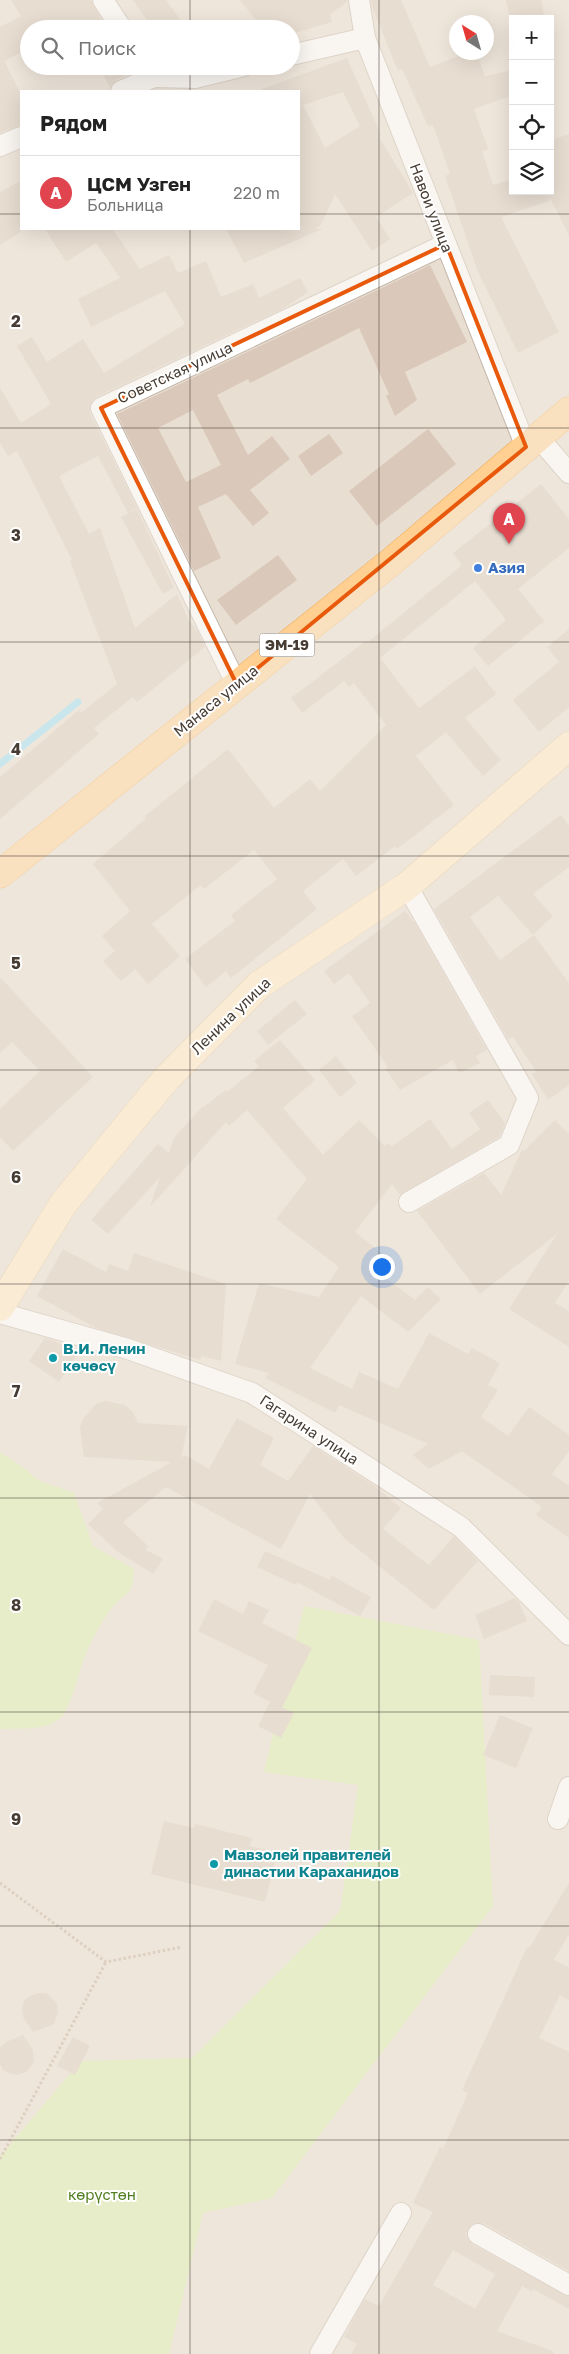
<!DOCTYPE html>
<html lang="ru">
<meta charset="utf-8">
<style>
:root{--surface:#fff;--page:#f6f6f6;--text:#222;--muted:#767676;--line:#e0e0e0;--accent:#0f766e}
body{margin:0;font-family:"Golos Text",sans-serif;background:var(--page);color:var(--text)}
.controls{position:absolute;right:15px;top:15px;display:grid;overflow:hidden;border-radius:0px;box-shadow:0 5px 20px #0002}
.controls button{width:45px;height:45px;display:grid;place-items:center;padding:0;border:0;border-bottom:1px solid var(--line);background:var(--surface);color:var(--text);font:25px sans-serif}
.compass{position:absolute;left:449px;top:15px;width:45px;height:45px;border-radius:50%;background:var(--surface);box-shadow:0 5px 20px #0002;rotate:323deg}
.you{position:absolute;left:381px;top:1266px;width:18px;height:18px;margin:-12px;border:4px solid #fff;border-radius:50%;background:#1a73e8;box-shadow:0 0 0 8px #1a73e833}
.badge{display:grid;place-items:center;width:32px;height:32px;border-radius:50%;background:var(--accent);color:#fff;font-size:16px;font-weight:700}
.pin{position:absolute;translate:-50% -41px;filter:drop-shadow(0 1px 2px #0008)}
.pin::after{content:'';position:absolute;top:26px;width:18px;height:15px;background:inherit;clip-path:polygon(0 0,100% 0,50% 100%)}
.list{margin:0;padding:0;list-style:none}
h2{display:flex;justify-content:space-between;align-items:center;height:65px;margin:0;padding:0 20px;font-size:21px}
h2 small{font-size:16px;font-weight:400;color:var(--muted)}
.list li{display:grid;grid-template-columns:32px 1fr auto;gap:15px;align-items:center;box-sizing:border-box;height:75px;padding:0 20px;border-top:1px solid var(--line)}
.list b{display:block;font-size:19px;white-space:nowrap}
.list p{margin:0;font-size:16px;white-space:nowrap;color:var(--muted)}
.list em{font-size:16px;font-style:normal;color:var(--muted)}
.icon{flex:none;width:28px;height:28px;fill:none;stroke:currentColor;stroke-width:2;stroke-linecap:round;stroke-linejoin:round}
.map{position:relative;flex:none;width:569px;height:2354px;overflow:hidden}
.search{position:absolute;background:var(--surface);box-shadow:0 5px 20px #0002;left:20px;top:20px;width:280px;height:55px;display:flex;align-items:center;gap:12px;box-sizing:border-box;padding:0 18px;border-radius:28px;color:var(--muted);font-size:19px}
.panel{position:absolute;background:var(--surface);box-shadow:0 5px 20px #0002;left:20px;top:90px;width:280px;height:140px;border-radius:0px}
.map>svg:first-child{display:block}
</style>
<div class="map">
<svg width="569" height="2354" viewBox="0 0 569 2354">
<rect width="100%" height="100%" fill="#f4ece3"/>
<path fill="#e8ded1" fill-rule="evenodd" d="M0,0H569V2354H0ZM513,19H550V191H513ZM456,22H486V52H456ZM29,29H291V66H29ZM21,91H299V229H21Z"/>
<g fill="#d7eda7">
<path d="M0,1452L24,1468L38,1480L74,1493L93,1546L134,1569C133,1600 125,1590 111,1609C102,1621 94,1636 88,1649C79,1666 73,1708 59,1719C45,1731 17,1728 0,1729Z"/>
<polygon points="304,1606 479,1640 493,1906 272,2198 203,2213 169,2354 0,2354 0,2156 81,2061 192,2058 340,1911 358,1785 264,1772"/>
</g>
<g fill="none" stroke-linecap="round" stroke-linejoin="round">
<polyline stroke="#98def8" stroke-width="7" points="0,764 78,702"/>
</g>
<g fill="#dac9bb" fill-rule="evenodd">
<polygon points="11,0 91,0 106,29 29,29 29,48 4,61 21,94 21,125 0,133 0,27 21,16"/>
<polygon points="133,0 166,0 187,29 153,29"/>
<polygon points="240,0 347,0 347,2 330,14 332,22 291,34 291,29 263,29"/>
<polygon points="371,0 401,0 430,67 469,52 476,52 485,76 513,70 513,95 474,109 488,149 482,151 493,185 513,179 513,191 550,191 550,141 569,134 569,235 551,200 501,217 559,332 518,353 478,272 445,176 450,174 433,125 428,126 402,69 398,71 373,9"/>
<polygon points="506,0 541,0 545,19 510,19"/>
<path d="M347,58L381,135L379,137L413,193L376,217L390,239L372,251L335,194L321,225L315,229H322L244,263L226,229H299V91H262V89ZM343,92L360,126L325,148L303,105Z"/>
<polygon points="99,66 123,66 127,75 116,80 110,88"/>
<polygon points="21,181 21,232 0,245 0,192"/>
<polygon points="45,229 118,229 114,231 140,269 169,255 178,273 206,261 221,297 253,284 259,298 300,278 308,292 284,308 96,397 91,402 90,413 137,508 128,513 98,456 59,476 89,534 100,528 135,628 177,594 189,621 197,630 205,647 137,702 133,697 94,728 99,734 0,819 0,777 79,710 81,713 117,684 70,561 72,560 17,451 8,456 0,443 0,388 21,423 51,404 17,346 32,337 47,362 83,339 104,373 185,324 165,291 91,327 78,299 120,278 96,243 66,262"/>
<path d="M430,265L467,342L405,372L417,400L395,416L386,396L389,394L359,328L250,383L248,379L217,395L248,455L272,436L290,459L250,490L269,513L253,526L226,494L198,507L221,558L194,571L117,414ZM193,410L221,465L186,482L158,428Z"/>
<polygon points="428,429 456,464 377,526 349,491"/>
<polygon points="329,434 343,453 311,476 298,456"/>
<polygon points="541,484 569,519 569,548 518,589 544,621 488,666 473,648 506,620 475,581 380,658 419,708 475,666 496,694 465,718 501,760 483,776 446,732 416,756 454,805 397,849 395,846 356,876 343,859 303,891 317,909 231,978 226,971 206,987 185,959 235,921 231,915 277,879 254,850 204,889 201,885 152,924 180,956 148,984 135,969 121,981 103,961 115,951 102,936 130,911 93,864 146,818 145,816 228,749 274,808 310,779 320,791 386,725 354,683 349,687 344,681 302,713 291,698 366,641 368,642 462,565 453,553"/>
<polygon points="137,509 174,588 163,594 121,517"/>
<polygon points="278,555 297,580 236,625 217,600"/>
<polygon points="569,629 569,707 539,732 513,700 559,662 547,647"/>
<polygon points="561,815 569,826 569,867 533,894 553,916 533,935 498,896 470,917 500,960 534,935 569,983 569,1085 548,1100 532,1074 536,1071 513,1037 508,1039 434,909"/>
<polygon points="405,911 415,923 487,1050 476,1056 480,1063 459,1073 453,1060 400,1090 385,1068 388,1067 352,1016 370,1003 349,973 334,984 324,971"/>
<polygon points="0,977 93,1077 13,1151 0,1137 0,1109 40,1071 12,1042 0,1053"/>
<polygon points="295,1000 307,1014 268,1045 257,1031"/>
<polygon points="280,1040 315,1080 283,1108 323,1155 359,1120 385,1146 389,1143 391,1147 430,1119 452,1149 480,1129 469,1113 488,1100 505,1123 500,1136 494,1140 400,1195 392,1184 355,1232 397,1265 386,1278 415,1300 428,1287 441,1299 408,1332 361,1296 310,1368 352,1389 359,1372 398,1389 429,1333 468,1354 472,1348 500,1363 488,1385 498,1390 481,1417 508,1436 529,1407 569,1435 569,1451 552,1474 569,1486 569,1538 536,1515 542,1507 462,1451 429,1469 413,1455 428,1444 339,1405 335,1413 265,1378 269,1373 235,1364 259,1283 319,1297 339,1267 276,1219 307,1179 247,1110 229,1126 226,1122 150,1207 160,1177 108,1234 91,1220 158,1144 169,1153 174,1138 203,1106 204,1107 225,1090 227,1092 259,1066 254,1061"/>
<polygon points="336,1056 357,1083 340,1097 319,1070"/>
<polygon points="555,1120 569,1134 569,1281 555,1303 569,1311 569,1347 509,1309 557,1234 480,1294 417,1211 484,1173 501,1195 522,1150 525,1150"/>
<polygon points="63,1249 106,1272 109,1264 128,1271 134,1253 226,1284 221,1361 202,1356 200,1360 96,1328 37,1296"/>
<polygon points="45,1338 55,1341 77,1355 59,1382 29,1361"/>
<polygon points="106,1401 125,1405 133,1412 138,1423 188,1426 181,1458 185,1455 209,1469 237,1418 274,1438 260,1465 288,1481 313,1446 375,1486 401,1508 383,1529 429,1565 454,1536 478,1561 434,1610 344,1538 310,1494 281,1549 166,1487 123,1522 148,1546 146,1550 163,1559 153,1574 118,1552 88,1524 103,1509 97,1503 172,1462 84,1457 80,1428 83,1419 96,1404"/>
<polygon points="265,1551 330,1580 332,1576 371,1597 360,1616 297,1582 296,1585 257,1567"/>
<polygon points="515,1598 519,1602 527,1621 484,1639 475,1615"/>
<polygon points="214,1599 243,1614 249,1601 269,1610 262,1623 312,1648 282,1708 253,1693 268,1665 198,1631"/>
<polygon points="490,1675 535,1677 534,1697 489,1695"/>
<polygon points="270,1702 294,1713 281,1738 258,1726"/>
<polygon points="500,1715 533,1728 516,1768 483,1755"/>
<polygon points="164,1821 194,1828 195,1824 252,1838 250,1846 277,1853 265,1902 151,1874"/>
<path d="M569,1883V1934L554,1960L569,1967V2000L560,1995L539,2038L569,2052V2271L483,2223L472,2224L466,2234L468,2240L472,2244L569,2297V2309L533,2289L532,2292L522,2286L497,2331L553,2351V2354H351L357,2344L344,2337L359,2309L365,2299L379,2306L433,2212L413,2203L440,2147L443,2149L468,2093L462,2090L527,1947L529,1948ZM453,2250L495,2274L475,2309L433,2285Z"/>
<polygon points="38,1993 46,1993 52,1998 57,2004 58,2012 54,2024 33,2032 23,2017 22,2009 24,2001 30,1996"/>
<polygon points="23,2035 33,2050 34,2062 26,2072 18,2075 10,2074 3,2070 0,2064 0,2048 6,2042"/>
<polygon points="73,2037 90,2046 75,2075 57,2066"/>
</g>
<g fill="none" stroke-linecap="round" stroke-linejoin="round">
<defs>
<g id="street">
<polyline points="103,0 122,29"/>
<polyline points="359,0 365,38"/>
<polyline points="291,55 365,38 526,447"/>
<polyline points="147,66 154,77 195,78 244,66"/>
<polyline points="121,91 154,77"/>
<polyline points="0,146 21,137"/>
<polyline points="538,437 569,473"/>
<polyline points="237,685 101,408 446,244"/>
<polyline points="407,886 528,1098 509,1145 409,1202"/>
<polyline points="0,1313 128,1349 252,1393 461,1527 569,1635"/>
<polyline points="558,1819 569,1787"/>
<polyline points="478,2234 569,2285"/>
<polyline points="320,2354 401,2213"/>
</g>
<polyline id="secondary" points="0,1307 63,1204 166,1079 259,985 407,886 569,746"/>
<polyline id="primary" points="0,874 391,562 569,411"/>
</defs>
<use href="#street" stroke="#c3b6a8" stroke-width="22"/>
<use href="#secondary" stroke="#dcbd90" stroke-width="29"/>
<use href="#primary" stroke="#f0ab55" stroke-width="29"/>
<g stroke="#c3ac95" stroke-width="3" stroke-dasharray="2.5 2.5" stroke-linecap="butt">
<polyline points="0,1883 106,1962 182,1947"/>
<polyline points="0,2159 106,1962"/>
</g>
<use href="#street" stroke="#fff" stroke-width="20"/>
<use href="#secondary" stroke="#ffe8c2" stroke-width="28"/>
<use href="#primary" stroke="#ffd091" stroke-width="28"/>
</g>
<path d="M0 0H569V2354H0ZM446,244L526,447L237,685L101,408Z" fill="#f4ece3" fill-opacity=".55" fill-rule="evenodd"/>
<path fill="none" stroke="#e8590c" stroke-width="4" stroke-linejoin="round" d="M446,244L526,447L237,685L101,408Z"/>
<path fill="none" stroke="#463c33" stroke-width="1" stroke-opacity="0.55" d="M190,0V29M379,0V2354M190,66V91M0,214H21M299,214H569M190,229V2354M0,428H569M0,642H569M0,856H569M0,1070H569M0,1284H569M0,1498H569M0,1712H569M0,1926H569M0,2140H569"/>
<circle fill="#3f7fe0" stroke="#fff" stroke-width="2" cx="478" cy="568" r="5"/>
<g fill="#0f9aa8" stroke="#fff" stroke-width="2">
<circle cx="53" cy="1358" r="5"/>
<circle cx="214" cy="1864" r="5"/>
</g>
<g text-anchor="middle" stroke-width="4" stroke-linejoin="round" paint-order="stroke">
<rect fill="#fff" stroke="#7e7670" stroke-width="1" x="259.5" y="633.5" width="55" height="23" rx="4"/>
<g font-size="14" font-weight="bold" fill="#463c33">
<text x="287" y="650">ЭМ-19</text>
</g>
<g font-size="15" fill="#463c33" stroke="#fff">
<text transform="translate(431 208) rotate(69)" y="5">Навои улица</text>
<text transform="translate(175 373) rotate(-25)" y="5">Советская улица</text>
<text transform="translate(216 701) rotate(-39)" y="5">Манаса улица</text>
<text transform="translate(231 1016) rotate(-44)" y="5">Ленина улица</text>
<text transform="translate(309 1430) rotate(33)" y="5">Гагарина улица</text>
</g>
<g font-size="15" font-weight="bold" fill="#366cbe" stroke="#fff" text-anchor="start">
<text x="488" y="573">Азия</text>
</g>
<g font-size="15" font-weight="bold" fill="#0d838f" stroke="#fff" text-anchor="start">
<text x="63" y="1354">В.И. Ленин<tspan x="63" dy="17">көчөсү</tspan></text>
<text x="224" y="1860">Мавзолей правителей<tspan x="224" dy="17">династии Караханидов</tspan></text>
</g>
<g font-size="15" fill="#517e20" stroke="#fff">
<text x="102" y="2200">көрүстөн</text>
</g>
</g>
<g font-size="16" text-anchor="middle" font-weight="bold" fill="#463c33" stroke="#fff" stroke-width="4" stroke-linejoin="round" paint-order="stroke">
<text x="16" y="327">2</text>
<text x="16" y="541">3</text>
<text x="16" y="755">4</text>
<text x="16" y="969">5</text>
<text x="16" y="1183">6</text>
<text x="16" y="1397">7</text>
<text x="16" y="1611">8</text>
<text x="16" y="1825">9</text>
</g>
</svg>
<div class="controls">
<button>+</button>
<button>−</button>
<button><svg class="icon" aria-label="locate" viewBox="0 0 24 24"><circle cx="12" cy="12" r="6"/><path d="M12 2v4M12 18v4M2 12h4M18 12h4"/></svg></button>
<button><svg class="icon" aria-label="layers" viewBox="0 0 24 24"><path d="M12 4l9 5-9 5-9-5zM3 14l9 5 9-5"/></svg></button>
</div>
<svg class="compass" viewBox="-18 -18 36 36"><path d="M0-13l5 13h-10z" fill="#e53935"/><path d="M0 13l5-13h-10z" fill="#767676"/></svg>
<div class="you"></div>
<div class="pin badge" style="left:509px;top:544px;background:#e0444e">A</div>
<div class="search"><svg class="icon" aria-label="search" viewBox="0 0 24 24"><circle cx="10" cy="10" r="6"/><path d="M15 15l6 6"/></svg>Поиск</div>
<section class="panel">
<h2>Рядом<small></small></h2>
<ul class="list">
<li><span class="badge" style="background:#e0444e">A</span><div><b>ЦСМ Узген</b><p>Больница</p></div><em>220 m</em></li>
</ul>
</section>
</div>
